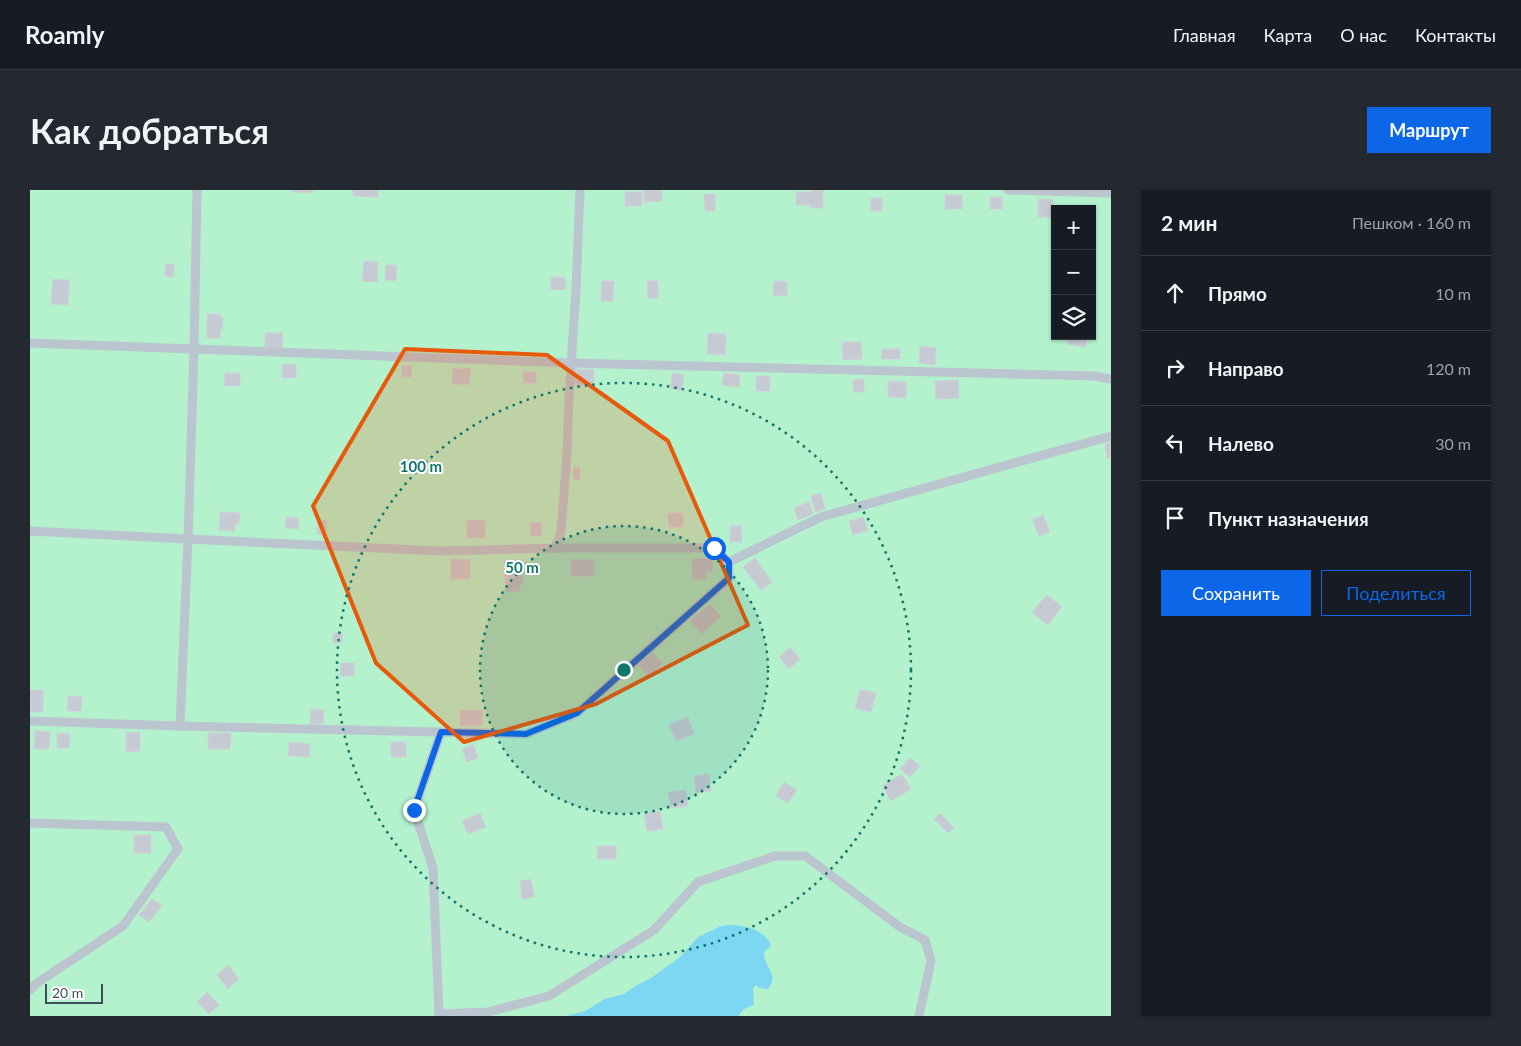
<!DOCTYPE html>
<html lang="ru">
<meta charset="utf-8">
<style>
:root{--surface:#171b24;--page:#242831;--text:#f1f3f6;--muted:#9ea1a6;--line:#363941;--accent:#0b67e8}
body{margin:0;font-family:Lato,sans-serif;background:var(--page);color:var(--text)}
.controls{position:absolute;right:15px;top:15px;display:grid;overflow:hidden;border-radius:0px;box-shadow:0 1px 4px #0004}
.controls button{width:45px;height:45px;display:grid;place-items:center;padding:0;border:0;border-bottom:1px solid var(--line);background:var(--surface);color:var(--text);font:25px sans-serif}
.scale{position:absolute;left:15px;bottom:12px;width:58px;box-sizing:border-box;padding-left:5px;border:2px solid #424e5a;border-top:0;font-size:14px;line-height:18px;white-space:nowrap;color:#424e5a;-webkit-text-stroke:4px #fff;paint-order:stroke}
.stop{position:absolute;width:15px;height:15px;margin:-11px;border:4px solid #0b67e8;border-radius:50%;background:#fff}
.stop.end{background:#0b67e8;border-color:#fff;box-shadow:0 1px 5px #0008}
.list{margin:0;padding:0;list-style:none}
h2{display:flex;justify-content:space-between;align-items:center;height:65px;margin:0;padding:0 20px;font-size:21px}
h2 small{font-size:16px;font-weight:400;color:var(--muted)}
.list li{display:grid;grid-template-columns:32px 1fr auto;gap:15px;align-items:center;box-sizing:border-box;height:75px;padding:0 20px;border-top:1px solid var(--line)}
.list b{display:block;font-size:19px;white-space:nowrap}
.list em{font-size:16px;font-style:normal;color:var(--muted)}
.actions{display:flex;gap:10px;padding:15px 20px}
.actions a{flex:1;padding:11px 0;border:1px solid var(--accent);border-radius:0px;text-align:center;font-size:18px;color:var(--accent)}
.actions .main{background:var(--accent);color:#fff}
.icon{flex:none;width:28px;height:28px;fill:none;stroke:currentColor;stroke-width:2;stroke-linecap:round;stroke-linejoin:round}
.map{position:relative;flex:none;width:1081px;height:826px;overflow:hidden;border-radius:0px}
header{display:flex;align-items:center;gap:30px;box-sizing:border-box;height:70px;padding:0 25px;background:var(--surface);border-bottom:1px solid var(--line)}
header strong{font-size:24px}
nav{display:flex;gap:28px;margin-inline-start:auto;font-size:18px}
.intro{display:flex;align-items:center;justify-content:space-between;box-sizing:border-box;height:120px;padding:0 30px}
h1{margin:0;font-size:35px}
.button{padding:12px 22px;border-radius:0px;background:var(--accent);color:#fff;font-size:18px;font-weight:700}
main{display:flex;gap:30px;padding:0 30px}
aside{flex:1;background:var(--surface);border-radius:0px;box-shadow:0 1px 4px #0004}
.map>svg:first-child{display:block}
</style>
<header>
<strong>Roamly</strong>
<nav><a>Главная</a><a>Карта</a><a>О нас</a><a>Контакты</a></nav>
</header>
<div class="intro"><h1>Как добраться</h1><a class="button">Маршрут</a></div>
<main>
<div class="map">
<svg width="1081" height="826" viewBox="0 0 1081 826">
<rect width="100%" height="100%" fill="#eeebeb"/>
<path fill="#b4f1cd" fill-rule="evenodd" d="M0,0H1081V826H0ZM1025,19H1062V146H1025Z"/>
<path fill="#7dd7f2" d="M699,735C714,735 734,739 741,755L734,763C734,778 750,784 738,799L730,798L725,795L723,799L724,815L714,819L708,826H537L555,821L575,809L594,804L607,795L621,788L650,767L668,747L691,736Z"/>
<g fill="#c6cad2" stroke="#ced1d8">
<polygon points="262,0 283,0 283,3 262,2"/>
<polygon points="323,0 348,0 348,7 323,6"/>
<polygon points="614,0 632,0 632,11 614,12"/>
<polygon points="781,0 793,0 793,18 781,18 781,15 766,15 766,2 781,2"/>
<rect x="595" y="2" width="17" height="14"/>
<polygon points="674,4 685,4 685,21 675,21"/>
<rect x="915" y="5" width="17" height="14"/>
<rect x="960" y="7" width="12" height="12"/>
<rect x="841" y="8" width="11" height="13"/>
<rect x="1008" y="9" width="15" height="18"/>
<polygon points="334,71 348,72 347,92 332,91"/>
<polygon points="135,74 144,74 143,87 135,86"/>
<polygon points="356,75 367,75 366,91 355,90"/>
<polygon points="521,87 535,87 536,99 521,100"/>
<polygon points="23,89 39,90 38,115 21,114"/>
<polygon points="572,91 584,91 583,111 571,111"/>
<polygon points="617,91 628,91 628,108 618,108"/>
<polygon points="744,91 757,92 757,106 743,105"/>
<polygon points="177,124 190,124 190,127 193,127 192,140 190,139 190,148 177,148"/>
<polygon points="235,143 253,143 252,159 235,159"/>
<polygon points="678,143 696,144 695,165 677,164"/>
<polygon points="1038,146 1057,146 1056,157 1037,154"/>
<polygon points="812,152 831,152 832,169 813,170"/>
<polygon points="890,156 906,158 905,175 889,173"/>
<polygon points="852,159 870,159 870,169 851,169"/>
<rect x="252" y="174" width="14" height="14"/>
<polygon points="381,175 382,187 372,187 372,176"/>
<polygon points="423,178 441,179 439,195 422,194"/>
<polygon points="545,179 564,180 564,196 545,195"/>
<rect x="493" y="182" width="13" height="11"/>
<polygon points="195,183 210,183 210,196 194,196"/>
<polygon points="642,183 654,185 652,200 641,199"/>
<polygon points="694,183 710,185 709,197 692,195"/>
<rect x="726" y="186" width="14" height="15"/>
<polygon points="834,189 834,202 823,202 823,190"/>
<polygon points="928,190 929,208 906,209 905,191"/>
<polygon points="858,191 876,192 876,208 858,207"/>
<polygon points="1081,253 1081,267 1077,268 1075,254"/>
<polygon points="550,277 550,290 544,290 543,278"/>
<polygon points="791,303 795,319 785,322 781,306"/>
<polygon points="779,312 783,324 768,330 764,318"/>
<polygon points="190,322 210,323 209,334 205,334 205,341 189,340"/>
<polygon points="638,323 653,323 653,337 639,337"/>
<polygon points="1013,325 1020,342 1009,346 1002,330"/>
<polygon points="256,327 269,328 268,339 255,338"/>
<polygon points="833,327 838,340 823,345 819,331"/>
<polygon points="288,330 297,331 296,345 287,344"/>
<rect x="437" y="330" width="18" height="18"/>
<polygon points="511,332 512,346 501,346 500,333"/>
<polygon points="711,335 712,352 700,352 700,336"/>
<polygon points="682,368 683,381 676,382 677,389 663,390 662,369"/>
<polygon points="725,368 742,392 731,400 713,377"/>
<rect x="421" y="369" width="19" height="20"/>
<polygon points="474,370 492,370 493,394 490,395 490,401 476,402"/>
<rect x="541" y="370" width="23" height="16"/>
<polygon points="1016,405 1032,416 1018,435 1002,423"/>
<polygon points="680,414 691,426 672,444 660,431"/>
<rect x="303" y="443" width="9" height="10"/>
<polygon points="760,457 770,469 759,479 749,467"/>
<polygon points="622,462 633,474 619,487 608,475"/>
<polygon points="311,473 324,473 324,486 310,486"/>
<polygon points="830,499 846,503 841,522 825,518"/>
<polygon points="0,500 13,500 13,522 1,522"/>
<polygon points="38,506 52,507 51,521 37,521"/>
<polygon points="281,519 294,520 293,534 280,534"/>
<polygon points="430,520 453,520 452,536 430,536"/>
<polygon points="658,527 664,544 646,551 639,535"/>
<polygon points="5,541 20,542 19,559 4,559"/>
<polygon points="110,542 110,561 96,562 96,543"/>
<polygon points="27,543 40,544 39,558 27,558"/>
<polygon points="178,543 201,543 200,559 178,559"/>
<polygon points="259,552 280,554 279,567 258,566"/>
<rect x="361" y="552" width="15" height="15"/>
<polygon points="443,554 448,568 437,572 432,559"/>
<polygon points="880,568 890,576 880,587 870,579"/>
<polygon points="679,584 681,601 666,603 664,586"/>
<polygon points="872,584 881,599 861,611 852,596"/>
<polygon points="754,592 767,600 758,613 746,606"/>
<polygon points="656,600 658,616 641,618 638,602"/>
<polygon points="630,621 633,639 617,641 614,624"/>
<polygon points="450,623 456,637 438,644 432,631"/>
<polygon points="910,623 924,638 918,643 904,629"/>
<rect x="104" y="645" width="17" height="18"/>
<rect x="567" y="656" width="19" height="13"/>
<polygon points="501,689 504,707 492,709 490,691"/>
<polygon points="122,709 132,716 119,732 109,725"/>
<polygon points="198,775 209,789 198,799 187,785"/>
<polygon points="177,802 189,815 179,824 167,812"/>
</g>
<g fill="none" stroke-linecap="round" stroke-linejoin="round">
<g stroke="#bac5cf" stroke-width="9">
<polyline points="167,0 164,159 158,349 410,361 524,358 529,350 531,341 537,264 539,207 546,100 550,0"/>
<polyline points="978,0 1081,3"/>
<polyline points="0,153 541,173 1064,186 1081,189"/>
<polyline points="0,341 158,349 150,536 0,531"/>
<polyline points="699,372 791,327 1081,246"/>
<polyline points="150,536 496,544 547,523 699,388 699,372 684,358 524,358"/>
<polyline points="411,542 384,620 403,678 409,824 458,822 519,806 624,740 668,692 745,666 775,666 870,737 895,750 901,771 889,826"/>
<polyline points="0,633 136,637 148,659 93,736 7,793 0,800"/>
</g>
</g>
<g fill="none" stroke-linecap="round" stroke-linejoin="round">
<polyline stroke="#0b67e8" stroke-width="6" points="384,620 411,542 496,544 547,523 699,388 699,372 684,358"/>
</g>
<path fill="#e8590c" fill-opacity="0.2" stroke="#e8590c" stroke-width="4" stroke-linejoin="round" d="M375,159L517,165L638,251L718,435L566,514L434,552L346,473L283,316Z"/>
<circle cx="594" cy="480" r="144" fill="#0f766e" fill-opacity=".12"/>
<g fill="none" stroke="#0f766e" stroke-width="2.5" stroke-dasharray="2.5 5">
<circle cx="594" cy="480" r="144"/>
<circle cx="594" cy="480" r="287"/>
</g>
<circle cx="594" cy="480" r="8" fill="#0f766e" stroke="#fff" stroke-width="2.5"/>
<g font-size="15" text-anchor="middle" font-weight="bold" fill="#0f766e" stroke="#fff" stroke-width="4" stroke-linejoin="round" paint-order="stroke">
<text x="391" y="282">100 m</text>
<text x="492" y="383">50 m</text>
</g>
</svg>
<div class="controls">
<button>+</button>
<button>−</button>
<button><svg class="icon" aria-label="layers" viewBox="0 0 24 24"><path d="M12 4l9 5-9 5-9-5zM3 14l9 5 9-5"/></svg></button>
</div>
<div class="scale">20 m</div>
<div class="stop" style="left:684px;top:358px"></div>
<div class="stop end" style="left:384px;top:620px"></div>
</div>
<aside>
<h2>2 мин<small>Пешком · 160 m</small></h2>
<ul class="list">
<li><svg class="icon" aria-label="ahead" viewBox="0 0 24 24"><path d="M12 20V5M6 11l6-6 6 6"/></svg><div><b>Прямо</b></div><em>10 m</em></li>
<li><svg class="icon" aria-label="right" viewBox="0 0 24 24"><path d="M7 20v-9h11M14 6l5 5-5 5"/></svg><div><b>Направо</b></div><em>120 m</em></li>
<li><svg class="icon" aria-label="left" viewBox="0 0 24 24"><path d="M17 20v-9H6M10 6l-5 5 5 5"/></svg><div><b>Налево</b></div><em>30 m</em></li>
<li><svg class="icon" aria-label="arrive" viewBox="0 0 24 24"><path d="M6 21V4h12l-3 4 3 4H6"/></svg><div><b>Пункт назначения</b></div></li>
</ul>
<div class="actions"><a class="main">Сохранить</a><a>Поделиться</a></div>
</aside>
</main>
